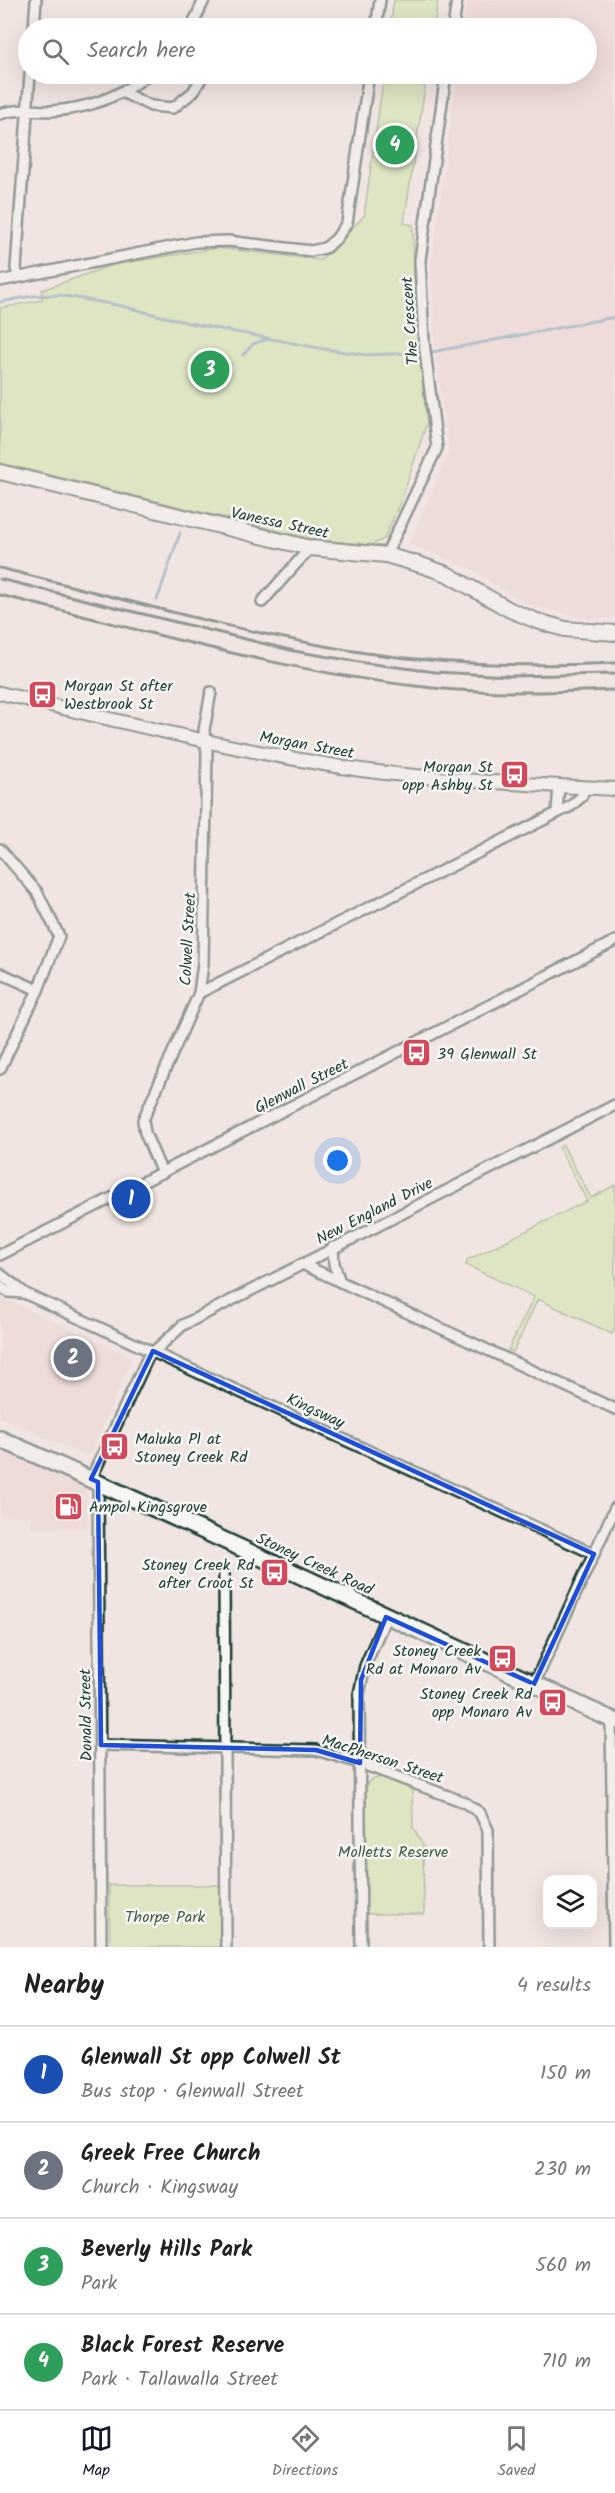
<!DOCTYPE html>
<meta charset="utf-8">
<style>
:root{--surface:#fff;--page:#f2f2f2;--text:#222;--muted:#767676;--line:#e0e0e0;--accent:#111827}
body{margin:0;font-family:Kalam,sans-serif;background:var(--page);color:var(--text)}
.controls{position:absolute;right:18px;bottom:18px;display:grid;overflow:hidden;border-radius:12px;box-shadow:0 6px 24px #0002}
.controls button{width:54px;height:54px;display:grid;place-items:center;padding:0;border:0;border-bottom:2px solid var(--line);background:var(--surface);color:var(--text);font:30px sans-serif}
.you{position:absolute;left:338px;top:1161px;width:21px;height:21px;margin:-15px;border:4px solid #fff;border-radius:50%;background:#1a73e8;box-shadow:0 0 0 9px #1a73e833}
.badge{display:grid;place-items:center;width:39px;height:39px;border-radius:50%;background:var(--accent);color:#fff;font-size:20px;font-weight:700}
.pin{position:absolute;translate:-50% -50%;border:3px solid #fff;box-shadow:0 2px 6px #0006}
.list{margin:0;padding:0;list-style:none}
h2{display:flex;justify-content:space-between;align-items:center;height:78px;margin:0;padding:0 24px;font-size:26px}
h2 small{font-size:20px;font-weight:400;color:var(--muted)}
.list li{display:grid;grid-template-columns:39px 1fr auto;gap:18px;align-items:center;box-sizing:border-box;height:96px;padding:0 24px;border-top:2px solid var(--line)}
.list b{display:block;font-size:22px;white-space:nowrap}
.list p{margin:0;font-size:20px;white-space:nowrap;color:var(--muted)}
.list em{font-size:20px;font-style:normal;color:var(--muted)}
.icon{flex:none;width:33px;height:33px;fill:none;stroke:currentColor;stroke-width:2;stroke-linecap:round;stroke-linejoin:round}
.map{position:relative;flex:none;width:615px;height:1947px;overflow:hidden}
.search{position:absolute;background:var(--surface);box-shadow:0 6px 24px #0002;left:18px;right:18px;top:18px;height:66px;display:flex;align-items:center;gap:15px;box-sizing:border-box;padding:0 21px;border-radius:33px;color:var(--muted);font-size:22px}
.sheet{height:462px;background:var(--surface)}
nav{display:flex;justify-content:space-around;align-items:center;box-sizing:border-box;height:84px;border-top:2px solid var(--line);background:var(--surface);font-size:16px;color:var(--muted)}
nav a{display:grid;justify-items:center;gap:3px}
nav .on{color:var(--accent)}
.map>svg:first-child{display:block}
</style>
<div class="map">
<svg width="615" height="1947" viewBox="0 0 615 1947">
<rect width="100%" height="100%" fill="#f1e5e1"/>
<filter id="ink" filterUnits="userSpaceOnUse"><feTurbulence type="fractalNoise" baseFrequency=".0167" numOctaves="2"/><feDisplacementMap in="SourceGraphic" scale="12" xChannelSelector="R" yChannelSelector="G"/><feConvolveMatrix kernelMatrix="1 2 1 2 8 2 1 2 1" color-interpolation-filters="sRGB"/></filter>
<g filter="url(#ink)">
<g fill="#ebd1cc">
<polygon points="467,0 615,0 615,618 589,619 543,609 521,601 471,569 409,544 449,451 436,358 431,269 457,74 586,74 586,28 463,28"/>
<polygon points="0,1297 132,1357 91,1452 85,1456 0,1417"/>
<polygon points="0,1449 84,1489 87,1493 88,1528 31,1528 31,1516 0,1517"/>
</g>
<g fill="#c7e59d" stroke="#739168" stroke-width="1.5">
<polygon points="394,0 438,0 434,28 390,28"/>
<polygon points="384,74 427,74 404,223 413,225 415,318 427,422 402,498 384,539 371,545 312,539 0,463 0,308 42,300 42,290 112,265 217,248 321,260 364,216"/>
<polygon points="563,1145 591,1198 615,1185 615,1327 612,1334 538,1299 513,1352 508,1350 534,1297 466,1265 467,1260 587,1201 559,1148"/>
<polygon points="381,1777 412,1789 413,1827 423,1846 424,1914 365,1914 364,1791 370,1780"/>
<polygon points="109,1885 220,1885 220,1947 110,1947"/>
</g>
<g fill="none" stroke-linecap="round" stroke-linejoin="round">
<g stroke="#6d96ad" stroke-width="3">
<polyline points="0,302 32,296 59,295 117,305 189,323 324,349 367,355 432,352 615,317"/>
<polyline points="243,355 253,344 268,339"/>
<polyline points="157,600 180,533"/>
</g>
<defs>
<g id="minor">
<polyline points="34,28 36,0"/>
<polyline points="191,28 204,0"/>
<polyline points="376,28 380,0"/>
<polyline points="453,28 457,0"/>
<polyline points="122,92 151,106 173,108 193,92 204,74"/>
<path d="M0,114C17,108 33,111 51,111C87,109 121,96 149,74"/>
<polyline points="18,277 16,268 30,74"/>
<polyline points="0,281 196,242 228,241 311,251 325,248 336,239 347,223 369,74"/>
<polyline points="386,555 437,448 424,342 420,260 446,74"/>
<polyline points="262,602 310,548"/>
<polyline points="557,812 559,786"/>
<polyline points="0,849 37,892 59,936 38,990 0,1069"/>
<polyline points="0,973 38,990"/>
<polyline points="199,993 571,806 581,797 586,787"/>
<polyline points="162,1173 145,1133 143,1120 199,993 203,964 207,752 204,730 211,692"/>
<polyline points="333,1247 334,1264 340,1282"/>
<polyline points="0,1255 615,941"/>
<polyline points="302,1264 615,1409"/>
<polyline points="0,1274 26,1294 594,1554"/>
<polyline points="0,1287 9,1292 23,1293"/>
<polyline points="91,1479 148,1357 183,1325 615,1105"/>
<polyline points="98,1482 101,1947"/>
<polyline points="224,1573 226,1947"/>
<polyline points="534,1684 615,1508"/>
<polyline points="611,1719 614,1947"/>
<polyline points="101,1745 316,1750 360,1763 464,1802 480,1813 488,1830 489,1947"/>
<polyline points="361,1947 359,1694 365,1666 386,1617"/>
</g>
<path id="tertiary" d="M0,693C120,721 239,752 361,770C445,781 530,784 615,789"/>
<polyline id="secondary" points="0,472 310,548 386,555 421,565 447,574 510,610 537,621 565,629 615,633"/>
<path id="primary" d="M0,1439C206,1530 410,1627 615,1721"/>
</defs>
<use href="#minor" stroke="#1f3d34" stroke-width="14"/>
<use href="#tertiary" stroke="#1f3d34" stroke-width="16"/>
<use href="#secondary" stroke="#1f3d34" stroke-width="18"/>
<use href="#primary" stroke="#1f3d34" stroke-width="20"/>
<use href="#minor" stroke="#f6f6f2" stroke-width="9"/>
<use href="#tertiary" stroke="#f6f6f2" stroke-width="12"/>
<use href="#secondary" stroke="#f6f6f2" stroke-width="14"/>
<use href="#primary" stroke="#f6f6f2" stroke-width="15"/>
<g stroke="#1f3d34" stroke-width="3">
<path d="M0,568C121,598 243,634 366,653C448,665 532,667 615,663"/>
<polyline points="0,579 294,651 365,663 436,672 509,676 615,674"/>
<path d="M0,595C143,630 286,673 433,688C493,694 555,692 615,690"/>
</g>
</g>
</g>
<path d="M0 0H615V1947H0ZM153,1351L594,1554L534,1684L386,1617L361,1680L360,1763L316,1750L101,1745L98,1482L91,1479Z" fill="#f1e5e1" fill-opacity=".55" fill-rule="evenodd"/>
<path fill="none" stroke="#1d4ed8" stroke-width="4.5" stroke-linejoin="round" d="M153,1351L594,1554L534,1684L386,1617L361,1680L360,1763L316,1750L101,1745L98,1482L91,1479Z"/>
<defs>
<symbol id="bus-square" viewBox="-11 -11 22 22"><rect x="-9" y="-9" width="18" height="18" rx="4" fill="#d1495b" stroke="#f6f6f2"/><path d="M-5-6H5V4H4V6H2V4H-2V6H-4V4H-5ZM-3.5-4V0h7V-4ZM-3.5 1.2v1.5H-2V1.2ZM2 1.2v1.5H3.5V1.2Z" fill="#fff"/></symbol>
<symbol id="fuel-square" viewBox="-11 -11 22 22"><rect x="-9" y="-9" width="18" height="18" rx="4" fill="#d1495b" stroke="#f6f6f2"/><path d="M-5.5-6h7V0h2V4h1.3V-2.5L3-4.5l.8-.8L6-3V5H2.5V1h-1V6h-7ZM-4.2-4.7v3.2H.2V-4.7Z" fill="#fff"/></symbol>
</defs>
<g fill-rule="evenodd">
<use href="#bus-square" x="26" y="678" width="33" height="33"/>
<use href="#bus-square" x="498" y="758" width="33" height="33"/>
<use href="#bus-square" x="400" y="1036" width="33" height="33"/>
<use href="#bus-square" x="98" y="1430" width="33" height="33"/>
<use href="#fuel-square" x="52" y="1490" width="33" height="33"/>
<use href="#bus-square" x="258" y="1556" width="33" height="33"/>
<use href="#bus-square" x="486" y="1642" width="33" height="33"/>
<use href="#bus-square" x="536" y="1686" width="33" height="33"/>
</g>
<g text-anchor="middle" stroke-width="5" stroke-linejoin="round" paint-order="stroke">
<g font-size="16" fill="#1f3d34" stroke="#f6f6f2">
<text transform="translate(409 321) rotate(-94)" y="6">The Crescent</text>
<text transform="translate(280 522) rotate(12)" y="6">Vanessa Street</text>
<text transform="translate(307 744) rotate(10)" y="6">Morgan Street</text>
<text transform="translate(187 939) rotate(-87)" y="6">Colwell Street</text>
<text transform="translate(301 1085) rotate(-27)" y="6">Glenwall Street</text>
<text transform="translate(374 1210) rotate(-27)" y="6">New England Drive</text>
<text transform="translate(316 1410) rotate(25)" y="6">Kingsway</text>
<text transform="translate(315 1563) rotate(25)" y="6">Stoney Creek Road</text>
<text transform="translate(85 1715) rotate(-91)" y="6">Donald Street</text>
<text transform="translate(383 1758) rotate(18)" y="6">MacPherson Street</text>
</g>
<g font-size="16" fill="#1f3d34" stroke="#f6f6f2" text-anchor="start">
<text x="64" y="691">Morgan St after<tspan x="64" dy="18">Westbrook St</tspan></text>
<text x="493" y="772" text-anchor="end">Morgan St<tspan x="493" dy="18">opp Ashby St</tspan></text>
<text x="437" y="1059">39 Glenwall St</text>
<text x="135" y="1444">Maluka Pl at<tspan x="135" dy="18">Stoney Creek Rd</tspan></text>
<text x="89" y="1512">Ampol Kingsgrove</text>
<text x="254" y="1570" text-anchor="end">Stoney Creek Rd<tspan x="254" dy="18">after Croot St</tspan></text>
<text x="481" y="1656" text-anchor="end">Stoney Creek<tspan x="481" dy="18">Rd at Monaro Av</tspan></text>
<text x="532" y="1699" text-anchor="end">Stoney Creek Rd<tspan x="532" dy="18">opp Monaro Av</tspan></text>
</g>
<g font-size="16" fill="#415f49" stroke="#f6f6f2">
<text x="393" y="1857">Molletts Reserve</text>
<text x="165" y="1922">Thorpe Park</text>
</g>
</g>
</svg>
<div class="controls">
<button><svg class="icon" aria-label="layers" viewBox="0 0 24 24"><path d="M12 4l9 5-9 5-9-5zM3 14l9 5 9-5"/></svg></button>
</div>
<div class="you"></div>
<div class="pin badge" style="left:131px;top:1199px;background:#1a4fb4">1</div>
<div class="pin badge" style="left:73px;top:1358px;background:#6b7280">2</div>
<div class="pin badge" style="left:210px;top:370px;background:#2e9e5b">3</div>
<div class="pin badge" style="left:395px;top:145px;background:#2e9e5b">4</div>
<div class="search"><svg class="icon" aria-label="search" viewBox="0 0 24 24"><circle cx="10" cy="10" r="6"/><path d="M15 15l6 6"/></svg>Search here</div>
</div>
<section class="sheet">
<h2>Nearby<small>4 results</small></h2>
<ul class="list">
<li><span class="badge" style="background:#1a4fb4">1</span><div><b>Glenwall St opp Colwell St</b><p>Bus stop · Glenwall Street</p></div><em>150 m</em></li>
<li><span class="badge" style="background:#6b7280">2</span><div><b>Greek Free Church</b><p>Church · Kingsway</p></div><em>230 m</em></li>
<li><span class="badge" style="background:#2e9e5b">3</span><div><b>Beverly Hills Park</b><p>Park</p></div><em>560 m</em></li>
<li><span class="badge" style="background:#2e9e5b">4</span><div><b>Black Forest Reserve</b><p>Park · Tallawalla Street</p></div><em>710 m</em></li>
</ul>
</section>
<nav>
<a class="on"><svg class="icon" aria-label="map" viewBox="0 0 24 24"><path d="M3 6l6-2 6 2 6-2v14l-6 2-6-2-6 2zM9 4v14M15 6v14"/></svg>Map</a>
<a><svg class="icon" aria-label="directions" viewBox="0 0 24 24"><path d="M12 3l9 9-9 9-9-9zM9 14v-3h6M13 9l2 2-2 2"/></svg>Directions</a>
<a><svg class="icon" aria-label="saved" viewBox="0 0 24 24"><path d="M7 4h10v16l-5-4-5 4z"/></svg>Saved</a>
</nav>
